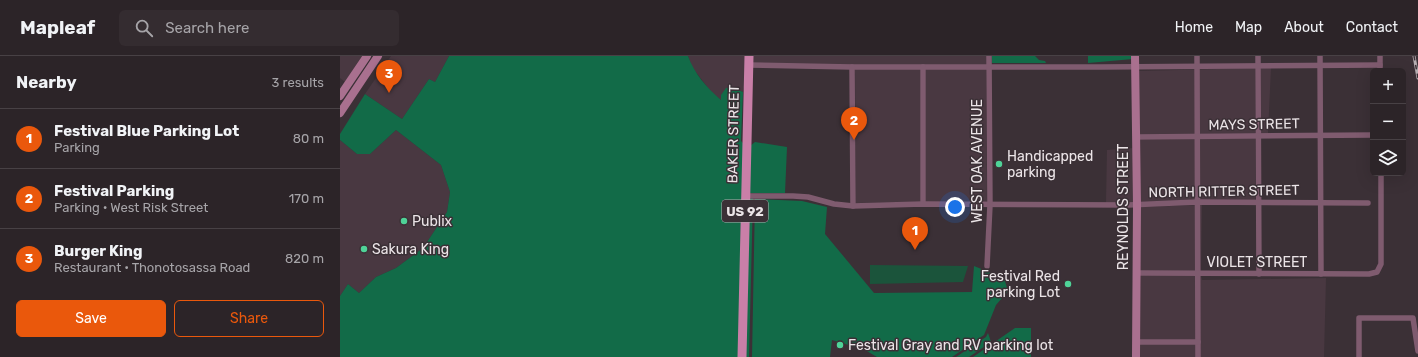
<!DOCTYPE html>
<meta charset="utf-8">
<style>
:root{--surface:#2c2428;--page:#342c30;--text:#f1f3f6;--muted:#a6a4a8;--line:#484145;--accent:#ea580c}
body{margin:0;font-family:Rubik,sans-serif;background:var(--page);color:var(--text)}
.controls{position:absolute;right:12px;top:12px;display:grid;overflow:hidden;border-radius:6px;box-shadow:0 4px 16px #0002}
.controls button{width:36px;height:36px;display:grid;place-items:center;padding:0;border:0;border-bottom:1px solid var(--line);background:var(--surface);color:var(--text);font:20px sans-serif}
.you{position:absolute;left:615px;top:151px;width:14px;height:14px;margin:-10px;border:3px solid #fff;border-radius:50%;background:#1a73e8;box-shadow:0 0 0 6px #1a73e833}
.badge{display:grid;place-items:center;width:26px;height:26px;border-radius:50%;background:var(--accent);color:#fff;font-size:13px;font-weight:700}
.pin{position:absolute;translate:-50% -33px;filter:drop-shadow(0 1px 2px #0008)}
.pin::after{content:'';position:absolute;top:21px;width:14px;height:12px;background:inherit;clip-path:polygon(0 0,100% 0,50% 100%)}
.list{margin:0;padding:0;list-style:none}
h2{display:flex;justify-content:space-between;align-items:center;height:52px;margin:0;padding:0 16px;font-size:17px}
h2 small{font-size:13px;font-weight:400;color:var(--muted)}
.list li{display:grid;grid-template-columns:26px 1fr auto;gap:12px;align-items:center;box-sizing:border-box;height:60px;padding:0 16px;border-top:1px solid var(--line)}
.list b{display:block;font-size:15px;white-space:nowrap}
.list p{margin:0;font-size:13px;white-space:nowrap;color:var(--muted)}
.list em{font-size:13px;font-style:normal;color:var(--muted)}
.actions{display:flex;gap:8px;padding:12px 16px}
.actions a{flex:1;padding:9px 0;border:1px solid var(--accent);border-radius:6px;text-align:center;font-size:14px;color:var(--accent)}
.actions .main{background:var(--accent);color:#fff}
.icon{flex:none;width:22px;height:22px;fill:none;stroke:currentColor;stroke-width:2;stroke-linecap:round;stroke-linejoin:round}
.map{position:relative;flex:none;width:1078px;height:301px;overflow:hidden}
header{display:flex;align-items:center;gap:24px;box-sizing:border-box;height:56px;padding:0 20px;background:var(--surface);border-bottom:1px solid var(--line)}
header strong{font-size:19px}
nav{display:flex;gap:22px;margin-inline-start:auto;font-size:14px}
.search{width:280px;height:36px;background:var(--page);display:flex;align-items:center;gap:10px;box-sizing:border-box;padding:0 14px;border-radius:6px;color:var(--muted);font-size:15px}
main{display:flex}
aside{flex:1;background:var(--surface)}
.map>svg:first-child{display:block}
</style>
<header>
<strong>Mapleaf</strong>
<div class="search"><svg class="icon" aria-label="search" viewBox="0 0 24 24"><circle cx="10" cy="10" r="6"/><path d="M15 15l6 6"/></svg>Search here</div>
<nav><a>Home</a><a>Map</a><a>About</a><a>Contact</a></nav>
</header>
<main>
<aside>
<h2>Nearby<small>3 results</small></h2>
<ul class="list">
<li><span class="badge">1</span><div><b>Festival Blue Parking Lot</b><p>Parking</p></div><em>80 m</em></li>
<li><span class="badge">2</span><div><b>Festival Parking</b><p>Parking · West Risk Street</p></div><em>170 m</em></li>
<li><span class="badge">3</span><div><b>Burger King</b><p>Restaurant · Thonotosassa Road</p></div><em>820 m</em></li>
</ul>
<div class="actions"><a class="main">Save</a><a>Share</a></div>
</aside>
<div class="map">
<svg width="1078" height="301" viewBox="0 0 1078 301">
<rect width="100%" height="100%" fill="#3b3036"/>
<g fill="#493841">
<polygon points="0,0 22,0 5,26 0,22"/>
<polygon points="51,0 109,0 95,26 89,23 62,63 25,38"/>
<polygon points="348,0 406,0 405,26 403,36 392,31 381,44 372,37 352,11"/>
<polygon points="409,0 649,0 649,10 408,9"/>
<polygon points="915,12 915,77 799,79 799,15"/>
<polygon points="921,12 931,12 928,77 921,77"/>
<polygon points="515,13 580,13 580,146 516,147"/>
<polygon points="586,13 646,13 647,147 586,146"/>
<polygon points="56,74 101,109 110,136 107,156 83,192 56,212 36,221 19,237 8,228 0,240 0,84 17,98 30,98"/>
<polygon points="915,82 915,144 800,146 799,84"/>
<polygon points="793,92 794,147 766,147 767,94"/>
<polygon points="862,149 861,215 799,215 800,151"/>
<polygon points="799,220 861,220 862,224 986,222 984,301 799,301"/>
</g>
<g fill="#126b48">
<path d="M109,0H348C354,17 367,32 381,44V39L386,32L392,31L403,36L401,85L404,88L400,301H0V240L8,228L19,237L36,221L56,212L83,192L107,156L110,136L101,109L56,74L30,98H17L0,84V78L25,38L62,63L89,23L95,26Z"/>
<polygon points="652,0 695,0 699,4 705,5 706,7 652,7"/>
<polygon points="748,0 792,0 793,3 748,7"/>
<polygon points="415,86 447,91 445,137 408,137 410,90"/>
<polygon points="408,142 413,142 409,301 405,301"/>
<polygon points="415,143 462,145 487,151 485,178 534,237 632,236 634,210 664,222 668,235 656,249 644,279 612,301 537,301 525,294 492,284 490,301 412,301"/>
<polygon points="675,272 691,272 691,301 633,301"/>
<polygon points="648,277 651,286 629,301 616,301 646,281"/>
</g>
<polygon fill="#1b543b" points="530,209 628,210 623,226 530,228"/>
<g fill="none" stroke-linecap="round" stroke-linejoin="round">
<g stroke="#7f5b6f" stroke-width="5.5">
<polyline points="857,0 858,301"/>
<polyline points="918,0 919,218"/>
<polyline points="980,0 981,218"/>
<polyline points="1040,0 1040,15"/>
<polyline points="408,9 512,11 761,11 1040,9"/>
<polyline points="512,11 513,150"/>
<polyline points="583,11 583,148"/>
<polyline points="796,81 1033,79"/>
<polyline points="406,140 453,140 468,141 494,148 513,150 583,148 788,149 858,146 1028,147"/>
<polyline points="647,210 650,149 649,0"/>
<polyline points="796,217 1029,218 1037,216 1041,208 1041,117"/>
<polyline points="796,286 858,286"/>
<polyline points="1019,301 1019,262 1073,262 1078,295"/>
</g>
<g stroke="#a9708f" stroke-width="8">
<polyline points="795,0 797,149 796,301"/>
<polyline points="0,40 27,0"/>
<polyline points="0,57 38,0"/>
</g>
<polyline stroke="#c97fa8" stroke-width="9" points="402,301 409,0"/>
<defs>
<polyline id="rail" points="1074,0 1078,22"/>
</defs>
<use href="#rail" stroke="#b6aeb2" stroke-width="3"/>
<use href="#rail" stroke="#3b3036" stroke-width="1.5" stroke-dasharray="4.5" stroke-linecap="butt"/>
</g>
<g fill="#4fd398" stroke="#3b3036" stroke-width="1.5">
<circle cx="659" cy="108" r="4"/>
<circle cx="64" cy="165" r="4"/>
<circle cx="24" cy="193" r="4"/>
<circle cx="728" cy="228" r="4"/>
<circle cx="500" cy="289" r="4"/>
</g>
<g text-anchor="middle" stroke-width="3" stroke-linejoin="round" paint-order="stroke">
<rect fill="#3b3036" stroke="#b6aeb2" stroke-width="1" x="382" y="144" width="46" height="22" rx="3"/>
<g font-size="13" font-weight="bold" fill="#ebe4e7">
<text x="405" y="160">US 92</text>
</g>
<g font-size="14" fill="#ebe4e7" stroke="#3b3036">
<text transform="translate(914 68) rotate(-1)" y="5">MAYS STREET</text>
<text transform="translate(393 78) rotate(-89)" y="5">BAKER STREET</text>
<text transform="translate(637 105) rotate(-90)" y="5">WEST OAK AVENUE</text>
<text transform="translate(884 135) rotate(-1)" y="5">NORTH RITTER STREET</text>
<text transform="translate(783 151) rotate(-90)" y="5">REYNOLDS STREET</text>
<text x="917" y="211">VIOLET STREET</text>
</g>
<g font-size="14" fill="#ebe4e7" stroke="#3b3036" text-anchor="start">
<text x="667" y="105">Handicapped<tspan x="667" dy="16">parking</tspan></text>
<text x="72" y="170">Publix</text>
<text x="32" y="198">Sakura King</text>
<text x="720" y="225" text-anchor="end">Festival Red<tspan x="720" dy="16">parking Lot</tspan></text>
<text x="508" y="294">Festival Gray and RV parking lot</text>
</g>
</g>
</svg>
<div class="controls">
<button>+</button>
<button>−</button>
<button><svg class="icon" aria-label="layers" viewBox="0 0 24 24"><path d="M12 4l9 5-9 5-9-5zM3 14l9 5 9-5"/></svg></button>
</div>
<div class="you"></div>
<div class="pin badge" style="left:575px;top:194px">1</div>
<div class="pin badge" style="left:514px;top:84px">2</div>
<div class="pin badge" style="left:49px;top:37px">3</div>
</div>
</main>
